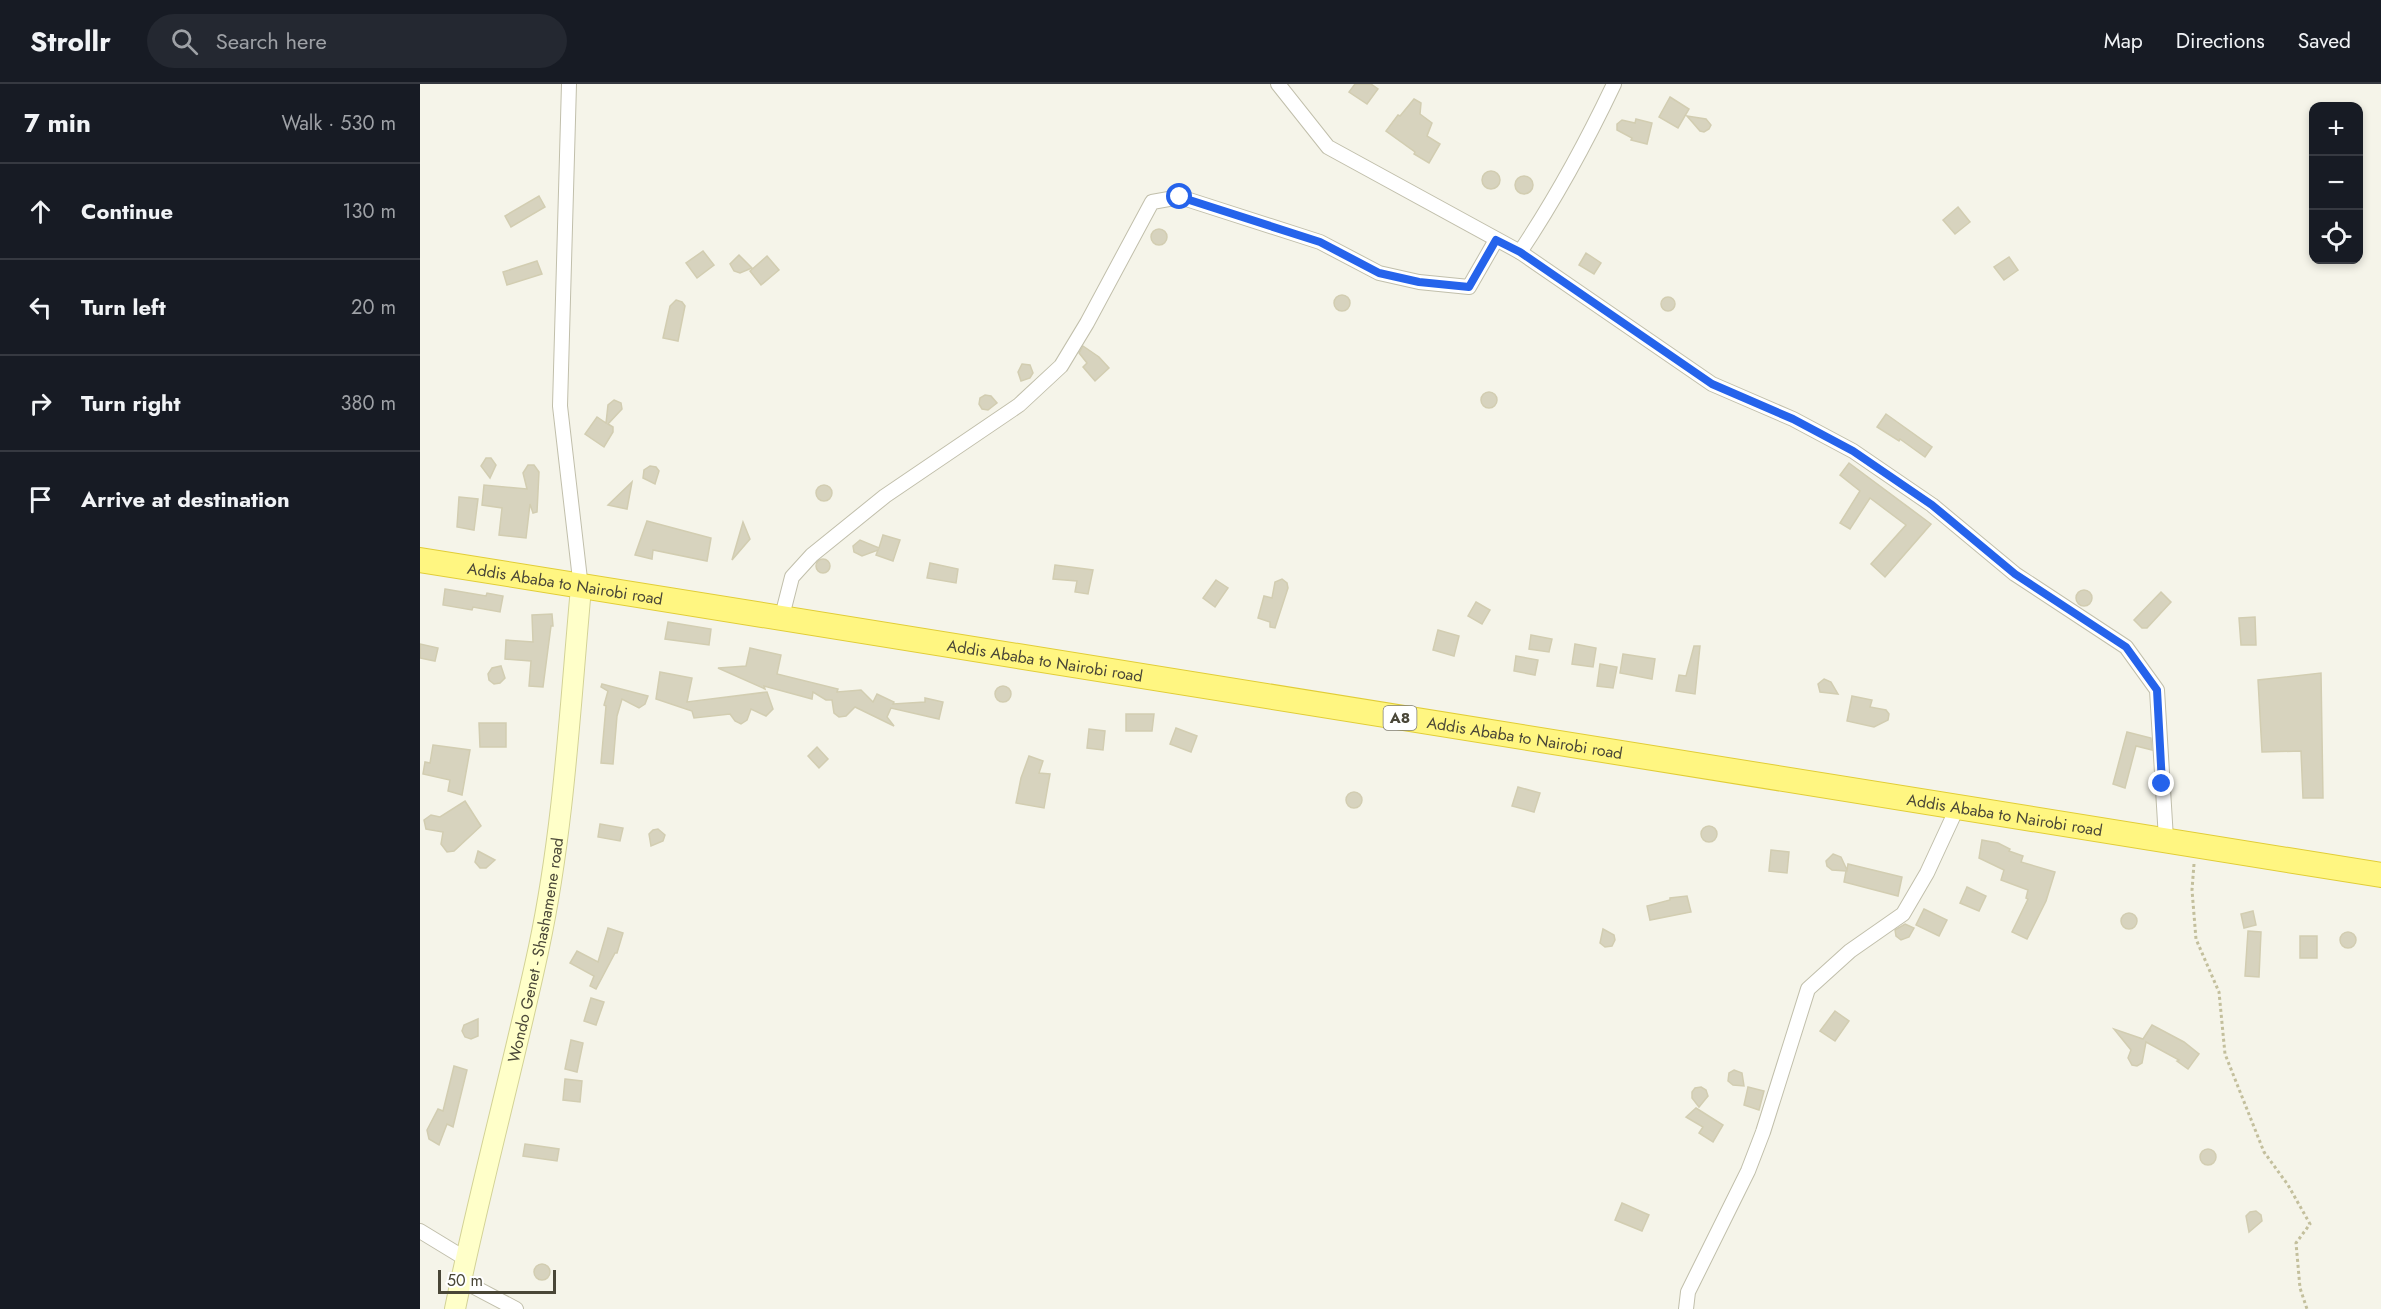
<!DOCTYPE html>
<meta charset="utf-8">
<style>
:root{--surface:#171b24;--page:#242831;--text:#f1f3f6;--muted:#9ea1a6;--line:#363941}
body{margin:0;font-family:Jost,sans-serif;background:var(--page);color:var(--text)}
.controls{position:absolute;right:18px;top:18px;display:grid;overflow:hidden;border-radius:12px;box-shadow:0 3px 9px #0003}
.controls button{width:54px;height:54px;display:grid;place-items:center;padding:0;border:0;border-bottom:2px solid var(--line);background:var(--surface);color:var(--text);font:30px sans-serif}
.scale{position:absolute;left:18px;bottom:15px;width:118px;box-sizing:border-box;padding-left:6px;border:3px solid #494637;border-top:0;font-size:16px;line-height:21px;white-space:nowrap;color:#494637;-webkit-text-stroke:4px #fff;paint-order:stroke}
.stop{position:absolute;width:18px;height:18px;margin:-14px;border:4px solid #2563eb;border-radius:50%;background:#fff}
.stop.end{background:#2563eb;border-color:#fff;box-shadow:0 2px 6px #0008}
.list{margin:0;padding:0;list-style:none}
h2{display:flex;justify-content:space-between;align-items:center;height:78px;margin:0;padding:0 24px;font-size:26px}
h2 small{font-size:20px;font-weight:400;color:var(--muted)}
.list li{display:grid;grid-template-columns:39px 1fr auto;gap:18px;align-items:center;box-sizing:border-box;height:96px;padding:0 24px;border-top:2px solid var(--line)}
.list b{display:block;font-size:22px;white-space:nowrap}
.list em{font-size:20px;font-style:normal;color:var(--muted)}
.icon{flex:none;width:33px;height:33px;fill:none;stroke:currentColor;stroke-width:2;stroke-linecap:round;stroke-linejoin:round}
.map{position:relative;flex:none;width:1961px;height:1225px;overflow:hidden}
header{display:flex;align-items:center;gap:36px;box-sizing:border-box;height:84px;padding:0 30px;background:var(--surface);border-bottom:2px solid var(--line)}
header strong{font-size:28px}
nav{display:flex;gap:33px;margin-inline-start:auto;font-size:21px}
.search{width:420px;height:54px;background:var(--page);display:flex;align-items:center;gap:15px;box-sizing:border-box;padding:0 21px;border-radius:33px;color:var(--muted);font-size:22px}
main{display:flex}
aside{flex:1;background:var(--surface)}
.map>svg:first-child{display:block}
</style>
<header>
<strong>Strollr</strong>
<div class="search"><svg class="icon" aria-label="search" viewBox="0 0 24 24"><circle cx="10" cy="10" r="6"/><path d="M15 15l6 6"/></svg>Search here</div>
<nav><a>Map</a><a>Directions</a><a>Saved</a></nav>
</header>
<main>
<aside>
<h2>7 min<small>Walk · 530 m</small></h2>
<ul class="list">
<li><svg class="icon" aria-label="ahead" viewBox="0 0 24 24"><path d="M12 20V5M6 11l6-6 6 6"/></svg><div><b>Continue</b></div><em>130 m</em></li>
<li><svg class="icon" aria-label="left" viewBox="0 0 24 24"><path d="M17 20v-9H6M10 6l-5 5 5 5"/></svg><div><b>Turn left</b></div><em>20 m</em></li>
<li><svg class="icon" aria-label="right" viewBox="0 0 24 24"><path d="M7 20v-9h11M14 6l5 5-5 5"/></svg><div><b>Turn right</b></div><em>380 m</em></li>
<li><svg class="icon" aria-label="arrive" viewBox="0 0 24 24"><path d="M6 21V4h12l-3 4 3 4H6"/></svg><div><b>Arrive at destination</b></div></li>
</ul>
</aside>
<div class="map">
<svg width="1961" height="1225" viewBox="0 0 1961 1225">
<rect width="100%" height="100%" fill="#f5f4e9"/>
<g fill="#d7d3be" stroke="#d2cdb1" stroke-width="1.5">
<polygon points="935,0 951,0 958,5 947,20 929,8"/>
<polygon points="1250,13 1269,25 1258,44 1239,33"/>
<polygon points="994,15 1001,19 1000,30 1012,39 1007,52 1020,60 1009,79 994,70 995,68 966,47 978,31 980,32"/>
<polygon points="1267,32 1286,35 1291,41 1289,45 1284,48 1280,47"/>
<polygon points="1216,35 1232,39 1227,60 1211,56 1212,54 1197,46 1197,40 1202,36 1215,39"/>
<circle cx="1071" cy="96" r="9"/>
<circle cx="1104" cy="101" r="9"/>
<polygon points="119,112 125,123 91,143 85,132"/>
<polygon points="1538,123 1550,138 1535,150 1523,136"/>
<circle cx="739" cy="153" r="8"/>
<polygon points="283,167 294,181 277,194 266,179"/>
<polygon points="1166,169 1181,179 1174,190 1159,181"/>
<polygon points="319,171 332,184 320,189 314,187 310,180"/>
<polygon points="347,172 359,186 341,201 330,187"/>
<polygon points="1589,173 1598,186 1584,196 1574,183"/>
<polygon points="117,177 122,190 87,201 83,188"/>
<circle cx="922" cy="219" r="8"/>
<circle cx="1248" cy="220" r="7"/>
<polygon points="256,216 262,218 265,222 258,257 243,254 250,222"/>
<polygon points="663,262 679,273 689,284 675,297 663,283 667,279 659,269"/>
<polygon points="602,280 610,281 613,289 610,294 601,297 598,288"/>
<circle cx="1069" cy="316" r="8"/>
<polygon points="565,311 571,312 577,319 568,326 562,325 559,320 560,314"/>
<polygon points="194,316 201,319 202,325 188,340 193,343 193,348 184,363 165,350 177,333 186,339 188,321"/>
<polygon points="1466,330 1512,363 1505,373 1480,355 1479,357 1457,343"/>
<polygon points="66,374 71,374 76,381 70,394 61,382"/>
<polygon points="1429,379 1511,440 1465,493 1451,480 1486,441 1450,414 1430,445 1420,439 1440,407 1420,391"/>
<polygon points="108,381 114,381 119,388 117,428 113,429 110,420 106,454 79,451 82,424 62,421 64,401 107,405 103,389"/>
<polygon points="230,382 236,383 239,387 235,400 223,394 224,386"/>
<polygon points="212,398 207,425 188,421"/>
<circle cx="404" cy="409" r="8"/>
<polygon points="39,413 58,415 54,446 37,443"/>
<polygon points="227,437 291,454 287,477 233,466 232,475 215,471"/>
<polygon points="323,438 330,455 312,476"/>
<polygon points="463,451 480,456 473,477 456,471 458,466 442,472 434,468 433,462 440,456 459,464"/>
<circle cx="403" cy="482" r="7"/>
<polygon points="510,479 538,485 536,499 507,494"/>
<polygon points="635,481 673,486 668,510 655,508 657,497 633,495"/>
<polygon points="862,495 867,499 868,504 855,544 850,543 850,538 838,534 844,512 852,514 855,498"/>
<polygon points="796,496 808,504 795,523 783,514"/>
<polygon points="25,505 66,512 67,509 83,512 80,528 53,523 52,526 23,521"/>
<circle cx="1664" cy="514" r="8"/>
<polygon points="1741,508 1751,518 1727,544 1722,544 1714,536"/>
<polygon points="1056,518 1070,526 1062,540 1048,532"/>
<polygon points="132,530 133,542 131,542 123,603 109,602 111,577 85,575 86,556 113,558 112,531"/>
<polygon points="1835,533 1836,561 1821,561 1819,534"/>
<polygon points="248,538 291,545 289,561 245,555"/>
<polygon points="1018,546 1039,552 1034,572 1013,566"/>
<polygon points="1111,551 1132,555 1129,568 1109,565"/>
<polygon points="0,560 18,564 15,577 0,574"/>
<polygon points="1155,560 1176,564 1173,583 1152,580"/>
<polygon points="1274,562 1280,562 1275,610 1256,607 1259,591 1266,592"/>
<polygon points="330,564 361,571 357,590 418,605 417,608 441,606 453,618 457,610 474,618 473,620 505,618 505,614 523,618 519,635 471,624 467,633 474,642 435,623 426,632 419,633 414,629 412,616 406,616 393,608 392,615 344,602 345,605 298,584 326,582"/>
<polygon points="1203,570 1235,575 1232,595 1200,589"/>
<polygon points="1096,572 1118,576 1115,591 1094,587"/>
<polygon points="1180,580 1197,583 1193,604 1177,602"/>
<polygon points="81,582 85,594 80,599 74,600 69,596 68,590 72,584"/>
<polygon points="240,588 272,594 267,618 347,608 353,625 346,632 331,625 327,636 321,640 315,637 310,630 274,634 272,627 236,615"/>
<polygon points="1901,589 1903,714 1883,714 1881,667 1842,668 1838,596"/>
<polygon points="1404,595 1411,598 1418,610 1400,608 1398,600"/>
<polygon points="182,600 228,612 225,620 219,624 202,615 197,632 193,680 181,679 186,622 184,621 188,607 181,603"/>
<circle cx="583" cy="610" r="8"/>
<polygon points="1432,612 1452,616 1450,623 1466,626 1469,630 1468,636 1454,643 1427,637"/>
<polygon points="706,630 734,630 732,647 706,647"/>
<polygon points="59,639 86,639 86,663 60,663"/>
<polygon points="756,644 777,652 771,668 750,660"/>
<polygon points="669,645 685,647 683,666 667,664"/>
<polygon points="1707,648 1731,654 1732,666 1716,662 1705,704 1693,700"/>
<polygon points="13,661 50,666 42,711 28,707 30,696 3,690 5,678 10,679"/>
<polygon points="397,663 408,675 399,684 388,672"/>
<polygon points="609,672 623,677 619,689 630,690 624,724 596,719 601,694"/>
<polygon points="1098,703 1120,709 1114,728 1092,722"/>
<circle cx="934" cy="716" r="8"/>
<polygon points="45,717 61,742 34,767 27,768 21,760 23,748 6,745 4,736 11,731 20,733"/>
<polygon points="180,740 203,744 200,757 178,753"/>
<circle cx="1289" cy="750" r="8"/>
<polygon points="238,745 245,751 243,757 231,762 229,750 233,746"/>
<polygon points="1562,756 1578,759 1590,765 1589,767 1603,772 1601,778 1635,788 1626,817 1607,855 1592,848 1608,815 1606,814 1608,806 1581,796 1584,786 1559,774"/>
<polygon points="1351,766 1369,768 1367,789 1349,787"/>
<polygon points="58,767 75,776 66,784 60,784 55,778"/>
<polygon points="1413,770 1421,773 1427,786 1428,780 1482,793 1478,812 1424,798 1426,787 1412,786 1407,782 1406,777"/>
<polygon points="1547,803 1566,812 1559,827 1540,819"/>
<polygon points="1267,812 1271,828 1230,836 1227,822 1250,816 1250,814"/>
<polygon points="1504,825 1527,836 1519,852 1496,841"/>
<polygon points="1833,827 1836,841 1824,844 1821,830"/>
<circle cx="1709" cy="837" r="8"/>
<polygon points="1485,840 1494,844 1489,853 1481,856 1476,852 1475,846"/>
<polygon points="188,844 203,849 197,869 195,869 176,905 170,902 174,892 150,879 157,867 178,878"/>
<polygon points="1183,845 1194,851 1195,856 1192,862 1185,863 1180,859"/>
<polygon points="1828,847 1841,848 1839,893 1825,892"/>
<circle cx="1928" cy="856" r="8"/>
<rect x="1880" y="852" width="17" height="22"/>
<polygon points="171,914 184,918 176,941 164,937"/>
<polygon points="1415,927 1429,937 1415,957 1400,947"/>
<polygon points="58,935 58,952 51,955 45,953 42,947 44,941"/>
<polygon points="1732,941 1764,958 1779,970 1768,985 1757,977 1759,976 1726,958 1722,979 1717,982 1712,981 1708,974 1711,966 1694,945 1723,955"/>
<polygon points="151,956 163,959 157,988 145,985"/>
<polygon points="34,982 47,986 33,1043 27,1040 19,1061 9,1055 7,1046 18,1025 23,1027"/>
<polygon points="1314,986 1322,989 1324,1002 1313,1001 1308,997 1309,989"/>
<polygon points="145,995 162,997 160,1018 143,1016"/>
<polygon points="1281,1003 1286,1006 1288,1012 1279,1023 1272,1014 1272,1008 1275,1004"/>
<polygon points="1328,1003 1344,1007 1339,1026 1324,1021"/>
<polygon points="1276,1024 1303,1041 1293,1058 1279,1049 1283,1043 1266,1033"/>
<polygon points="105,1060 139,1065 137,1077 103,1072"/>
<circle cx="1788" cy="1073" r="8"/>
<polygon points="1202,1119 1229,1131 1222,1147 1195,1136"/>
<polygon points="1836,1127 1841,1131 1842,1137 1829,1148 1826,1132 1830,1128"/>
<circle cx="122" cy="1188" r="8"/>
</g>
<g fill="none" stroke-linecap="round" stroke-linejoin="round">
<defs>
<g id="minor">
<polyline points="149,0 140,322 161,504"/>
<polyline points="858,0 908,63 1100,168 1292,300 1373,335 1433,367 1512,421 1595,490 1706,563 1737,606 1746,755"/>
<path d="M1100,168C1136,114 1166,59 1194,0"/>
<polyline points="361,536 372,493 392,471 465,412 599,321 641,282 667,239 732,118 760,113 900,158 959,189 999,198 1049,203 1076,156"/>
<polyline points="0,1147 46,1175"/>
<polyline points="41,1196 96,1225"/>
<polyline points="1266,1225 1268,1208 1328,1087 1343,1048 1388,905 1430,867 1483,830 1507,789 1538,722"/>
</g>
<g id="secondary">
<path id="s1" d="M35,1225C60,1104 93,984 119,863C144,745 150,623 161,504"/>
</g>
<g id="trunk">
<path id="s2" d="M0,476L1961,791"/>
</g>
</defs>
<use href="#minor" stroke="#c1bfab" stroke-width="16"/>
<use href="#secondary" stroke="#d3d296" stroke-width="22"/>
<use href="#trunk" stroke="#e1cd37" stroke-width="26"/>
<polyline stroke="#c3bf9c" stroke-width="3" stroke-dasharray="3 3" stroke-linecap="butt" points="1774,780 1772,806 1776,855 1799,908 1805,970 1844,1068 1868,1101 1890,1140 1876,1159 1880,1204 1887,1225"/>
<use href="#minor" stroke="#fff" stroke-width="14"/>
<use href="#secondary" stroke="#ffffc9" stroke-width="20"/>
<use href="#trunk" stroke="#fff681" stroke-width="24"/>
</g>
<g fill="none" stroke-linecap="round" stroke-linejoin="round">
<polyline stroke="#2563eb" stroke-width="8" points="760,113 900,158 959,189 999,198 1049,203 1076,156 1100,168 1292,300 1373,335 1433,367 1512,421 1595,490 1706,563 1737,606 1742,700"/>
</g>
<g text-anchor="middle" stroke-width="4.5" stroke-linejoin="round" paint-order="stroke">
<rect fill="#fff" stroke="#807e73" stroke-width="1.5" x="963.5" y="622" width="33" height="24" rx="4.5"/>
<g font-size="15" font-weight="bold" fill="#494637">
<text x="980" y="639">A8</text>
</g>
<g font-size="16" fill="#494637" stroke="#fff">
<text dy="6" stroke="none"><textPath href="#s2" startOffset="147">Addis Ababa to Nairobi road</textPath></text>
<text dy="6" stroke="none"><textPath href="#s2" startOffset="633">Addis Ababa to Nairobi road</textPath></text>
<text dy="6" stroke="none"><textPath href="#s2" startOffset="1119">Addis Ababa to Nairobi road</textPath></text>
<text dy="6" stroke="none"><textPath href="#s2" startOffset="1605">Addis Ababa to Nairobi road</textPath></text>
<text dy="6" stroke="none"><textPath href="#s1" startOffset="368">Wondo Genet - Shashamene road</textPath></text>
</g>
</g>
</svg>
<div class="controls">
<button>+</button>
<button>−</button>
<button><svg class="icon" aria-label="locate" viewBox="0 0 24 24"><circle cx="12" cy="12" r="6"/><path d="M12 2v4M12 18v4M2 12h4M18 12h4"/></svg></button>
</div>
<div class="scale">50 m</div>
<div class="stop" style="left:760px;top:113px"></div>
<div class="stop end" style="left:1742px;top:700px"></div>
</div>
</main>
